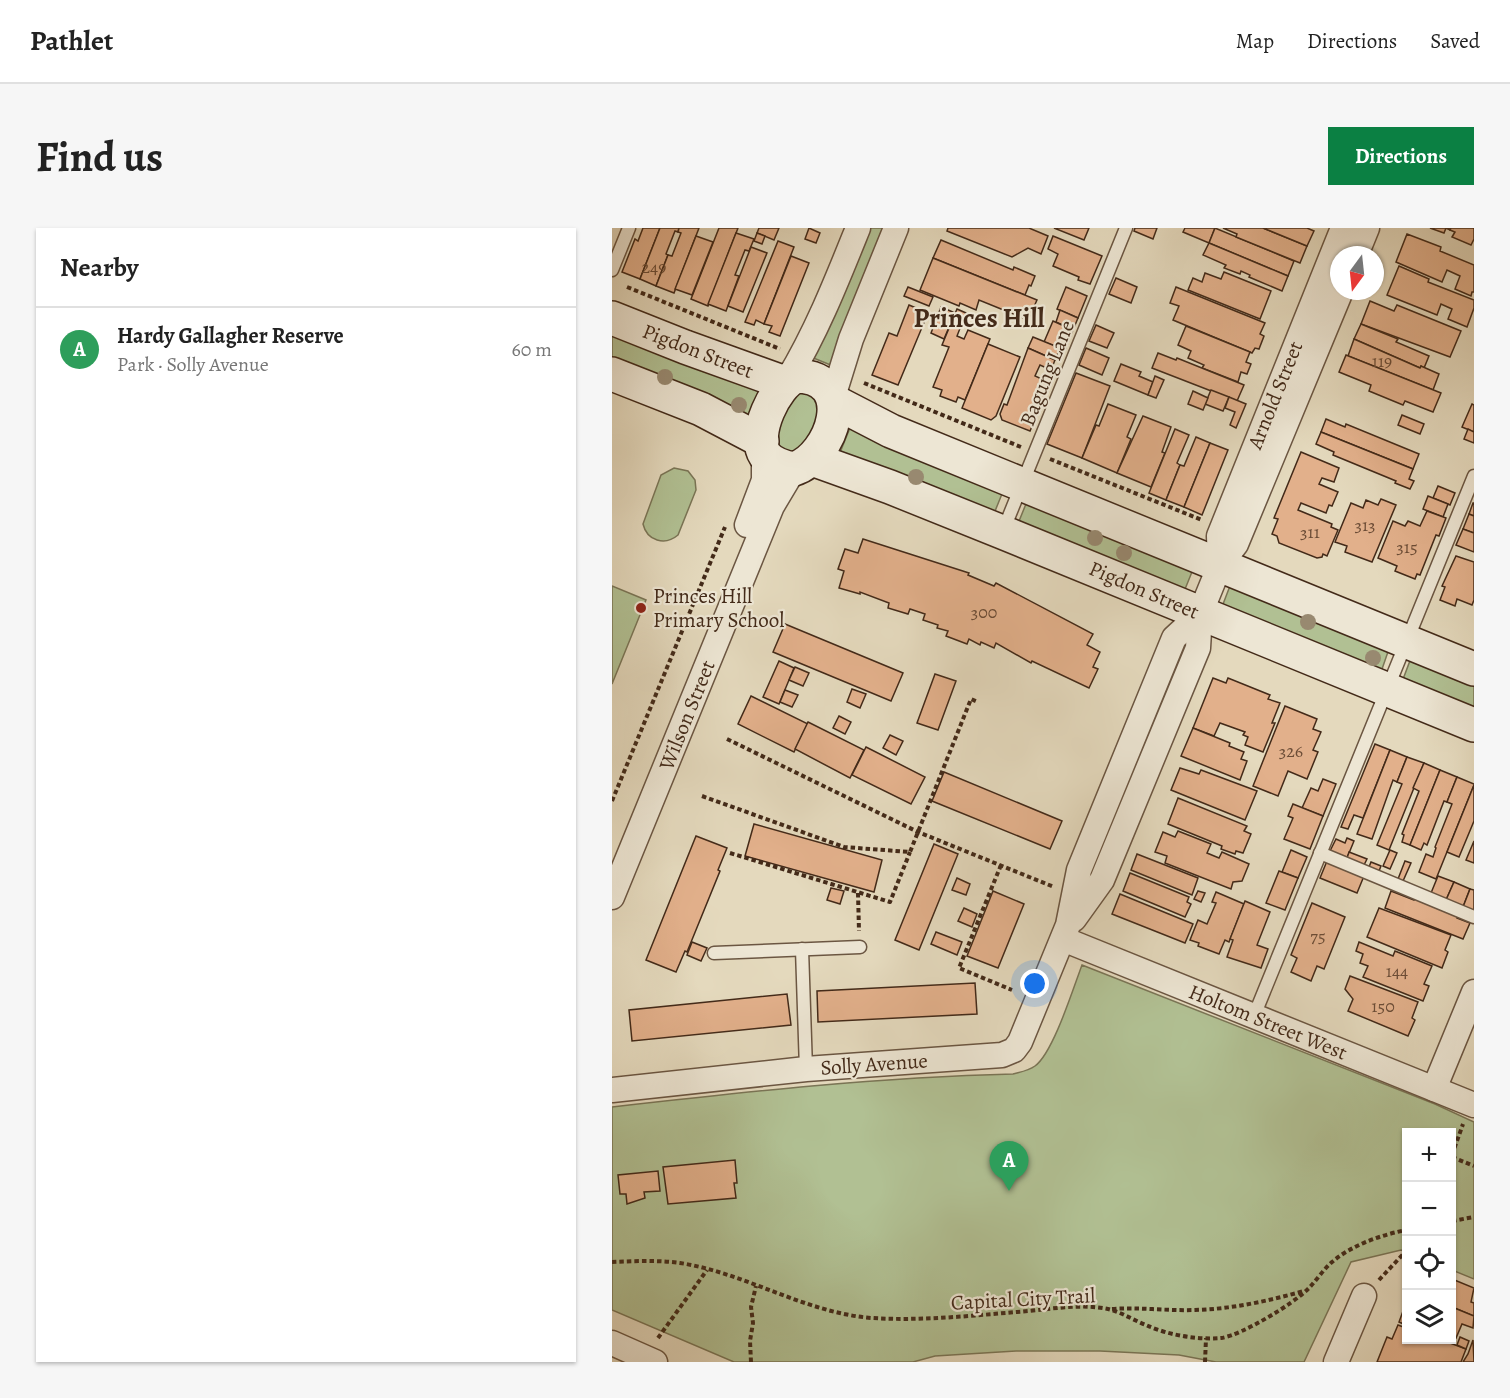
<!DOCTYPE html>
<meta charset="utf-8">
<style>
:root{--surface:#fff;--page:#f6f6f6;--text:#222;--muted:#767676;--line:#e0e0e0;--accent:#0b8043}
body{margin:0;font-family:Alegreya,serif;background:var(--page);color:var(--text)}
.controls{position:absolute;right:18px;bottom:18px;display:grid;overflow:hidden;border-radius:0px;box-shadow:0 2px 4px #0004}
.controls button{width:54px;height:54px;display:grid;place-items:center;padding:0;border:0;border-bottom:2px solid var(--line);background:var(--surface);color:var(--text);font:30px sans-serif}
.compass{position:absolute;left:718px;top:18px;width:54px;height:54px;border-radius:50%;background:var(--surface);box-shadow:0 2px 4px #0004;rotate:195deg}
.you{position:absolute;left:423px;top:756px;width:21px;height:21px;margin:-15px;border:4px solid #fff;border-radius:50%;background:#1a73e8;box-shadow:0 0 0 9px #1a73e833}
.badge{display:grid;place-items:center;width:39px;height:39px;border-radius:50%;background:var(--accent);color:#fff;font-size:20px;font-weight:700}
.pin{position:absolute;translate:-50% -50px;filter:drop-shadow(0 2px 3px #0008)}
.pin::after{content:'';position:absolute;top:32px;width:21px;height:18px;background:inherit;clip-path:polygon(0 0,100% 0,50% 100%)}
.list{margin:0;padding:0;list-style:none}
h2{display:flex;justify-content:space-between;align-items:center;height:78px;margin:0;padding:0 24px;font-size:26px}
h2 small{font-size:20px;font-weight:400;color:var(--muted)}
.list li{display:grid;grid-template-columns:39px 1fr auto;gap:18px;align-items:center;box-sizing:border-box;height:84px;padding:0 24px;border-top:2px solid var(--line)}
.list b{display:block;font-size:22px;white-space:nowrap}
.list p{margin:0;font-size:20px;white-space:nowrap;color:var(--muted)}
.list em{font-size:20px;font-style:normal;color:var(--muted)}
.icon{flex:none;width:33px;height:33px;fill:none;stroke:currentColor;stroke-width:2;stroke-linecap:round;stroke-linejoin:round}
.map{position:relative;flex:none;width:862px;height:1134px;overflow:hidden;border-radius:0px}
header{display:flex;align-items:center;gap:36px;box-sizing:border-box;height:84px;padding:0 30px;background:var(--surface);border-bottom:2px solid var(--line)}
header strong{font-size:28px}
nav{display:flex;gap:33px;margin-inline-start:auto;font-size:21px}
.intro{display:flex;align-items:center;justify-content:space-between;box-sizing:border-box;height:144px;padding:0 36px}
h1{margin:0;font-size:42px}
.button{padding:15px 27px;border-radius:0px;background:var(--accent);color:#fff;font-size:21px;font-weight:700}
main{display:flex;gap:36px;padding:0 36px}
aside{flex:1;background:var(--surface);border-radius:0px;box-shadow:0 2px 4px #0004}
.map>svg:first-child{display:block}
</style>
<header>
<strong>Pathlet</strong>
<nav><a>Map</a><a>Directions</a><a>Saved</a></nav>
</header>
<div class="intro"><h1>Find us</h1><a class="button">Directions</a></div>
<main>
<aside>
<h2>Nearby<small></small></h2>
<ul class="list">
<li><span class="badge" style="background:#2e9e5b">A</span><div><b>Hardy Gallagher Reserve</b><p>Park · Solly Avenue</p></div><em>60 m</em></li>
</ul>
</aside>
<div class="map">
<svg width="862" height="1134" viewBox="0 0 862 1134">
<rect width="100%" height="100%" fill="#e4d9bd"/>
<filter id="stains"><feTurbulence type="fractalNoise" baseFrequency=".00333" numOctaves="4"/><feColorMatrix values="0 0 0 0 .2 0 0 0 0 .09 0 0 0 0 .02 0 0 0 .5 -.17"/></filter>
<radialGradient id="worn" r=".72"><stop offset=".6" stop-color="#630" stop-opacity="0"/><stop offset="1" stop-color="#630" stop-opacity=".3"/></radialGradient>
<g fill="#b1c093" stroke="#7a7556" stroke-width="1.5">
<polygon points="252,0 278,0 221,138 199,129"/>
<polygon points="0,96 161,157 142,201 0,139"/>
<path d="M190,161L208,176L198,213L179,225L166,218C162,193 174,179 190,161Z"/>
<polygon points="242,190 394,256 379,293 225,232"/>
<path d="M62,240L76,243L83,252L84,262L66,307C53,318 35,313 31,296L49,247Z"/>
<polygon points="418,266 584,334 569,371 403,303"/>
<polygon points="621,350 778,418 769,444 608,384"/>
<polygon points="0,358 34,372 0,456"/>
<polygon points="799,430 862,448 862,491 790,454"/>
<path d="M470,737L823,876L862,894V1051L840,1042V904H794V1024L789,1022L739,1034L692,1134H604L567,1127L488,1123H404L323,1128L301,1134H122L0,1082V879C133,864 266,849 401,846C408,844 416,843 423,838C441,825 461,761 470,737Z"/>
</g>
<g fill="#e2b08b" stroke="#432a19" stroke-width="1.5">
<polygon points="31,0 48,0 28,51 10,44 23,11 26,13"/>
<polygon points="48,0 67,0 66,4 63,3 54,26 56,27 44,58 28,51"/>
<polygon points="67,0 87,0 62,65 44,58 56,27 60,28 69,5 66,4"/>
<polygon points="107,0 126,0 96,78 79,71"/>
<polygon points="147,0 167,0 162,12 145,5"/>
<polygon points="197,0 208,5 204,15 193,11"/>
<polygon points="336,0 417,0 436,8 429,26 416,20 400,29 335,3"/>
<polygon points="442,0 477,0 472,12"/>
<polygon points="523,0 545,0 541,11 522,3"/>
<polygon points="573,0 603,0 597,15 571,4"/>
<polygon points="603,0 682,33 676,48 597,15"/>
<polygon points="611,0 651,0 695,18 688,35 624,9 625,6"/>
<polygon points="651,0 695,0 702,3 695,18"/>
<polygon points="818,0 839,0 838,2 834,0 832,5"/>
<polygon points="839,0 862,0 862,11 859,17 840,9 843,4 838,2"/>
<polygon points="124,5 142,11 137,23 133,22 123,47 127,48 114,83 96,76"/>
<polygon points="145,5 153,8 150,16 142,13"/>
<polygon points="795,6 829,19 828,23 862,37 862,64 860,64 859,68 843,61 848,48 835,42 830,54 784,34"/>
<polygon points="84,8 101,14 80,67 63,61"/>
<polygon points="441,8 490,28 478,56 466,52 467,49 441,38 446,26 436,21"/>
<polygon points="329,12 401,42 402,39 423,48 419,58 417,57 413,67 321,30"/>
<polygon points="166,13 182,19 152,96 144,92 142,97 133,94"/>
<polygon points="597,15 676,48 670,63 637,49 638,47 629,43 628,46 612,40 614,37 591,27"/>
<polygon points="139,19 155,25 131,84 116,78"/>
<polygon points="179,28 197,35 168,108 157,104 160,98 152,96"/>
<polygon points="321,30 425,72 416,92 367,72 364,82 348,75 347,78 308,62"/>
<polygon points="787,38 817,51 816,54 862,72 862,80 855,99 836,91 840,81 829,76 825,87 775,67"/>
<polygon points="612,44 659,63 648,91 576,62 581,50 590,54 593,45 609,51"/>
<polygon points="504,50 525,59 519,75 497,66"/>
<polygon points="296,59 321,69 317,78 292,68"/>
<polygon points="454,59 475,68 466,90 445,81"/>
<polygon points="564,59 653,95 648,106 652,108 647,121 643,120 640,125 561,92 567,78 558,75"/>
<polygon points="758,73 782,83 785,77 849,103 838,129 749,96"/>
<polygon points="297,77 316,85 286,157 260,147 277,105 285,108"/>
<polygon points="329,79 343,85 332,111 319,105"/>
<polygon points="345,81 354,85 345,108 352,111 356,102 378,111 353,172 346,169 344,174 328,168 330,162 321,159 337,119 330,117"/>
<polygon points="448,82 466,90 461,102 444,94"/>
<polygon points="441,93 461,102 453,122 432,114"/>
<polygon points="749,96 786,111 784,114 817,128 812,140 809,138 808,140 742,111"/>
<polygon points="484,97 502,105 495,120 477,113"/>
<polygon points="574,98 638,124 634,134 639,136 635,146 629,144 626,154 590,140 592,137 576,130 579,123 566,117"/>
<polygon points="421,109 448,120 443,132 416,120"/>
<polygon points="742,111 808,140 809,138 827,146 821,162 736,128"/>
<polygon points="376,116 408,129 384,188 379,192 350,180"/>
<polygon points="416,120 443,132 439,142 428,137 423,148 438,155 418,203 390,192 388,186 392,176 395,177"/>
<polygon points="474,120 497,130 490,147 467,137"/>
<polygon points="546,125 564,132 565,130 632,157 625,173 540,140"/>
<polygon points="734,127 829,165 821,184 793,173 791,177 757,163 759,157 727,144"/>
<polygon points="509,136 529,144 527,148 541,154 536,167 502,153"/>
<polygon points="464,145 498,158 470,230 435,216"/>
<polygon points="543,148 552,152 544,170 536,167"/>
<polygon points="599,162 617,169 611,183 593,176"/>
<polygon points="581,163 596,170 591,182 576,176"/>
<polygon points="617,169 634,176 624,200 618,197 623,184 613,180"/>
<polygon points="496,176 524,187 515,209 519,211 505,245 470,230 484,197 487,198"/>
<polygon points="860,176 862,177 862,204 850,199"/>
<polygon points="790,187 812,196 808,206 786,197"/>
<polygon points="531,188 559,199 550,224 553,225 539,259 505,245"/>
<polygon points="714,191 733,199 734,196 807,226 801,241 709,204"/>
<polygon points="563,201 577,207 565,235 568,237 554,272 537,265"/>
<polygon points="856,201 862,204 862,215 852,211"/>
<polygon points="709,204 801,241 797,251 802,253 798,261 783,255 784,253 721,227 722,224 704,216"/>
<polygon points="584,209 598,215 572,279 554,272 568,237 572,238"/>
<polygon points="598,215 616,222 590,287 572,279"/>
<polygon points="689,224 727,240 722,254 710,250 707,256 726,264 720,278 717,277 714,285 689,275 686,282 720,296 719,299 726,302 715,328 711,326 710,329 705,330 667,315 665,308 660,306 666,291 662,290"/>
<polygon points="826,258 843,265 838,277 821,270"/>
<polygon points="816,268 836,276 831,289 811,281"/>
<polygon points="769,271 784,277 760,334 733,324 735,318 723,314 739,275 751,280 754,272 766,277"/>
<polygon points="861,275 862,275 862,288 857,286"/>
<polygon points="815,283 834,290 827,308 824,307 808,347 805,346 803,351 783,343 785,338 766,330 781,293 793,298 796,293 808,298"/>
<polygon points="857,286 862,288 862,305 851,301"/>
<polygon points="851,301 862,305 862,324 844,317"/>
<polygon points="251,311 357,345 356,347 382,358 384,355 481,406 475,417 488,424 481,439 486,441 477,460 420,433 419,435 384,415 382,420 369,414 368,417 357,411 355,416 334,408 336,403 325,400 326,397 311,392 313,386 298,381 296,386 276,380 277,375 248,364 248,366 227,360 232,343 226,341 233,321 246,325"/>
<polygon points="844,328 862,334 862,372 860,377 845,371 843,378 828,372 833,359 830,358"/>
<polygon points="173,396 291,445 279,473 161,424"/>
<polygon points="167,433 182,440 167,476 151,469"/>
<polygon points="183,439 197,445 191,458 177,452"/>
<polygon points="323,446 344,453 326,502 305,495"/>
<polygon points="601,450 614,455 616,450 658,467 656,471 668,475 660,495 663,495 651,524 633,517 636,509 631,507 633,504 608,495 602,508 581,500"/>
<polygon points="240,461 254,466 248,480 235,474"/>
<polygon points="173,462 186,467 180,479 168,474"/>
<polygon points="139,468 196,496 182,524 126,496"/>
<polygon points="673,478 705,491 701,501 709,504 701,522 706,524 695,551 676,543 666,568 641,558"/>
<polygon points="227,488 239,494 233,506 221,500"/>
<polygon points="196,494 252,522 238,550 183,521"/>
<polygon points="581,500 618,515 617,518 632,524 629,531 635,533 628,552 569,528"/>
<polygon points="278,507 291,513 284,527 271,520"/>
<polygon points="763,516 778,522 751,590 742,587 736,601 729,599"/>
<polygon points="254,519 313,549 299,576 240,547"/>
<polygon points="778,522 795,529 785,554 781,552 760,611 745,606"/>
<polygon points="795,529 812,535 777,622 765,617 790,556 785,554"/>
<polygon points="812,535 828,542 798,617 790,614 792,607 790,606 807,563 801,560"/>
<polygon points="568,540 587,546 589,542 645,563 633,592 559,562"/>
<polygon points="828,542 845,549 835,574 832,573 815,617 812,615 809,622 798,617"/>
<polygon points="332,544 450,593 438,621 320,573"/>
<polygon points="845,549 862,556 862,557 824,651 807,644 814,626 821,629 824,620 823,619 840,576 835,574"/>
<polygon points="711,551 724,556 711,588 690,580 699,560 706,563"/>
<polygon points="862,557 862,593 847,629 835,624"/>
<polygon points="566,570 635,598 632,603 639,606 631,625 624,623 623,626 609,621 610,618 556,596"/>
<polygon points="681,576 711,588 698,621 672,611 681,590 676,588"/>
<polygon points="142,596 270,632 262,664 133,628"/>
<polygon points="566,603 599,616 595,625 607,630 610,624 637,636 630,653 621,654 619,661 553,635 555,628 543,624 551,604 563,609"/>
<polygon points="84,608 115,620 106,642 108,643 75,724 73,723 64,744 34,732"/>
<polygon points="735,610 742,613 735,630 718,623 724,611 733,615"/>
<polygon points="862,613 862,635 854,632"/>
<polygon points="322,616 346,626 307,722 283,712"/>
<polygon points="679,622 695,629 686,650 670,644"/>
<polygon points="778,622 785,625 778,641 771,638"/>
<polygon points="737,624 755,631 752,637 735,630"/>
<polygon points="525,626 586,650 580,667 519,642"/>
<polygon points="715,633 752,648 745,665 708,650"/>
<polygon points="793,633 799,635 791,653 786,651"/>
<polygon points="759,634 769,638 767,643 757,639"/>
<polygon points="667,643 686,650 673,682 654,675"/>
<polygon points="518,645 577,669 575,674 579,676 573,689 511,663"/>
<polygon points="826,648 842,654 834,672 819,665"/>
<polygon points="345,650 358,656 354,667 340,662"/>
<polygon points="842,654 858,661 851,679 834,672"/>
<polygon points="219,660 232,663 228,676 215,672"/>
<polygon points="858,661 862,662 862,683 851,679"/>
<polygon points="381,663 412,676 386,740 355,728"/>
<polygon points="586,663 593,665 589,674 582,671"/>
<polygon points="779,663 802,672 804,668 846,685 845,690 858,695 851,711 773,680"/>
<polygon points="604,664 632,676 617,714 613,712 607,726 586,718 587,715 578,712 586,692 595,696 604,675 600,674"/>
<polygon points="508,666 581,696 573,715 500,686"/>
<polygon points="633,673 658,684 645,717 656,721 649,740 615,729 621,712 618,711"/>
<polygon points="700,675 733,689 712,741 705,738 699,753 679,744 685,730 679,727"/>
<polygon points="352,680 365,686 360,699 346,693"/>
<polygon points="767,680 839,707 833,722 836,724 830,740 755,709"/>
<polygon points="324,704 350,714 345,727 319,716"/>
<polygon points="80,714 95,720 89,733 75,727"/>
<polygon points="747,714 781,728 783,723 820,738 812,756 817,758 811,773 751,749 756,738 748,735 751,726 744,723"/>
<polygon points="738,748 806,774 800,790 803,792 796,808 736,783 741,771 733,761"/>
<polygon points="363,755 365,786 206,794 205,763"/>
<polygon points="175,766 179,797 20,813 17,782"/>
<polygon points="123,932 125,955 122,955 124,970 56,976 51,939"/>
<polygon points="46,943 48,963 32,964 33,970 15,976 14,966 8,966 6,947"/>
<polygon points="840,1051 862,1060 859,1074 862,1075 862,1088 840,1079"/>
<polygon points="794,1075 794,1097 787,1094"/>
<polygon points="840,1079 862,1088 861,1100 850,1096 844,1110 840,1109"/>
<polygon points="786,1097 794,1100 794,1112 817,1112 826,1115 828,1112 830,1112 854,1121 849,1134 765,1134 775,1109 780,1111"/>
<polygon points="848,1109 857,1113 854,1121 845,1117"/>
<polygon points="861,1112 862,1134 851,1134 856,1126"/>
</g>
<g fill="none" stroke-linecap="round" stroke-linejoin="round">
<defs>
<g id="lane">
<polyline points="0,42 17,0"/>
<polyline points="391,303 514,0"/>
<polyline points="708,625 862,689"/>
<polyline points="190,721 194,841"/>
<polyline points="102,725 248,719"/>
<polyline points="642,788 862,248"/>
</g>
<g id="street">
<polyline points="744,27 755,0"/>
<path d="M176,151C205,103 225,52 246,0"/>
<polyline points="221,169 239,111 284,0"/>
<polyline points="135,297 152,252 152,225"/>
<polyline points="608,337 607,308 731,0"/>
<polyline points="0,669 160,278 182,241"/>
<polyline points="462,691 490,652 586,420 588,386 608,337 624,316 729,63"/>
<polyline points="451,711 862,877"/>
<polyline points="822,861 862,764"/>
<polyline points="0,862 194,841 390,827 402,822 408,814 456,697 467,642 562,410 588,386"/>
<polyline points="0,1115 43,1134"/>
<polyline points="724,1134 752,1068"/>
</g>
<g id="secondary">
<polyline points="0,90 73,119 173,155"/>
<polyline points="0,146 89,181 150,213"/>
<path d="M184,148C248,149 220,229 182,241C171,239 160,236 153,227C140,207 163,157 184,148Z"/>
<polyline points="223,174 279,203 862,441"/>
<polyline points="200,231 278,259 390,304 862,497"/>
</g>
</defs>
<use href="#lane" stroke="#6b5642" stroke-width="15"/>
<use href="#street" stroke="#6b5642" stroke-width="27"/>
<use href="#secondary" stroke="#432a19" stroke-width="36"/>
<g stroke="#432a19" stroke-width="4" stroke-dasharray="4.5 3" stroke-linecap="butt">
<polyline points="15,59 168,121"/>
<polyline points="252,155 409,219"/>
<polyline points="438,231 590,292"/>
<polyline points="115,511 306,604 442,659"/>
<polyline points="90,568 232,619 298,624 359,471 366,474"/>
<polyline points="0,573 113,299"/>
<polyline points="118,625 278,674 298,624"/>
<polyline points="389,637 347,740 400,762"/>
<polyline points="246,665 247,703"/>
<polyline points="840,927 851,896"/>
<polyline points="840,929 862,938"/>
<polyline points="840,993 862,989"/>
<path d="M0,1034C22,1033 46,1032 68,1035C134,1045 193,1085 260,1090C308,1093 357,1088 405,1084C434,1082 467,1075 496,1081C509,1084 521,1092 534,1097C556,1107 585,1112 609,1110C630,1107 681,1076 696,1061C704,1053 711,1042 720,1034C740,1017 769,1007 794,1002"/>
<polyline points="767,1052 794,1023"/>
<path d="M500,1081C528,1079 555,1083 583,1082C620,1081 656,1073 692,1063"/>
<polyline points="46,1110 95,1042"/>
<polyline points="139,1134 138,1113 141,1095 139,1079 144,1058"/>
<polyline points="593,1134 594,1110"/>
</g>
<use href="#lane" stroke="#ede6d4" stroke-width="12"/>
<use href="#street" stroke="#ede6d4" stroke-width="24"/>
<use href="#secondary" stroke="#ede6d4" stroke-width="33"/>
</g>
<g fill="#988970">
<circle cx="53" cy="149" r="8"/>
<circle cx="127" cy="177" r="8"/>
<circle cx="304" cy="249" r="8"/>
<circle cx="483" cy="310" r="8"/>
<circle cx="512" cy="325" r="8"/>
<circle cx="696" cy="394" r="8"/>
<circle cx="761" cy="430" r="8"/>
</g>
<circle fill="#8f2418" stroke="#ede6d4" stroke-width="2" cx="29" cy="380" r="6"/>
<g text-anchor="middle" stroke-width="4.5" stroke-linejoin="round" paint-order="stroke">
<g font-size="18" fill="#6b4c36">
<text x="42" y="45">249</text>
<text x="770" y="139">119</text>
<text x="753" y="303">313</text>
<text x="698" y="310">311</text>
<text x="795" y="325">315</text>
<text x="372" y="390">300</text>
<text x="679" y="529">326</text>
<text x="706" y="714">75</text>
<text x="785" y="749">144</text>
<text x="771" y="784">150</text>
</g>
<g font-size="21" fill="#432a19" stroke="#ede6d4">
<text transform="translate(86 123) rotate(21)" y="7">Pigdon Street</text>
<text transform="translate(435 145) rotate(-68)" y="7">Bagung Lane</text>
<text transform="translate(663 167) rotate(-68)" y="7">Arnold Street</text>
<text transform="translate(532 362) rotate(23)" y="7">Pigdon Street</text>
<text transform="translate(75 487) rotate(-68)" y="7">Wilson Street</text>
<text transform="translate(656 794) rotate(22)" y="7">Holtom Street West</text>
<text transform="translate(262 836) rotate(-4)" y="7">Solly Avenue</text>
<text transform="translate(411 1071) rotate(-3)" y="7">Capital City Trail</text>
</g>
<g font-size="21" fill="#432a19" stroke="#ede6d4" text-anchor="start">
<text x="41" y="375">Princes Hill<tspan x="41" dy="24">Primary School</tspan></text>
</g>
<g font-size="27" font-weight="bold" fill="#432a19" stroke="#ede6d4">
<text x="367" y="99">Princes Hill</text>
</g>
</g>
<rect width="100%" height="100%" filter="url(#stains)"/>
<rect width="100%" height="100%" fill="url(#worn)"/>
</svg>
<div class="controls">
<button>+</button>
<button>−</button>
<button><svg class="icon" aria-label="locate" viewBox="0 0 24 24"><circle cx="12" cy="12" r="6"/><path d="M12 2v4M12 18v4M2 12h4M18 12h4"/></svg></button>
<button><svg class="icon" aria-label="layers" viewBox="0 0 24 24"><path d="M12 4l9 5-9 5-9-5zM3 14l9 5 9-5"/></svg></button>
</div>
<svg class="compass" viewBox="-18 -18 36 36"><path d="M0-13l5 13h-10z" fill="#e53935"/><path d="M0 13l5-13h-10z" fill="#767676"/></svg>
<div class="you"></div>
<div class="pin badge" style="left:397px;top:963px;background:#2e9e5b">A</div>
</div>
</main>
